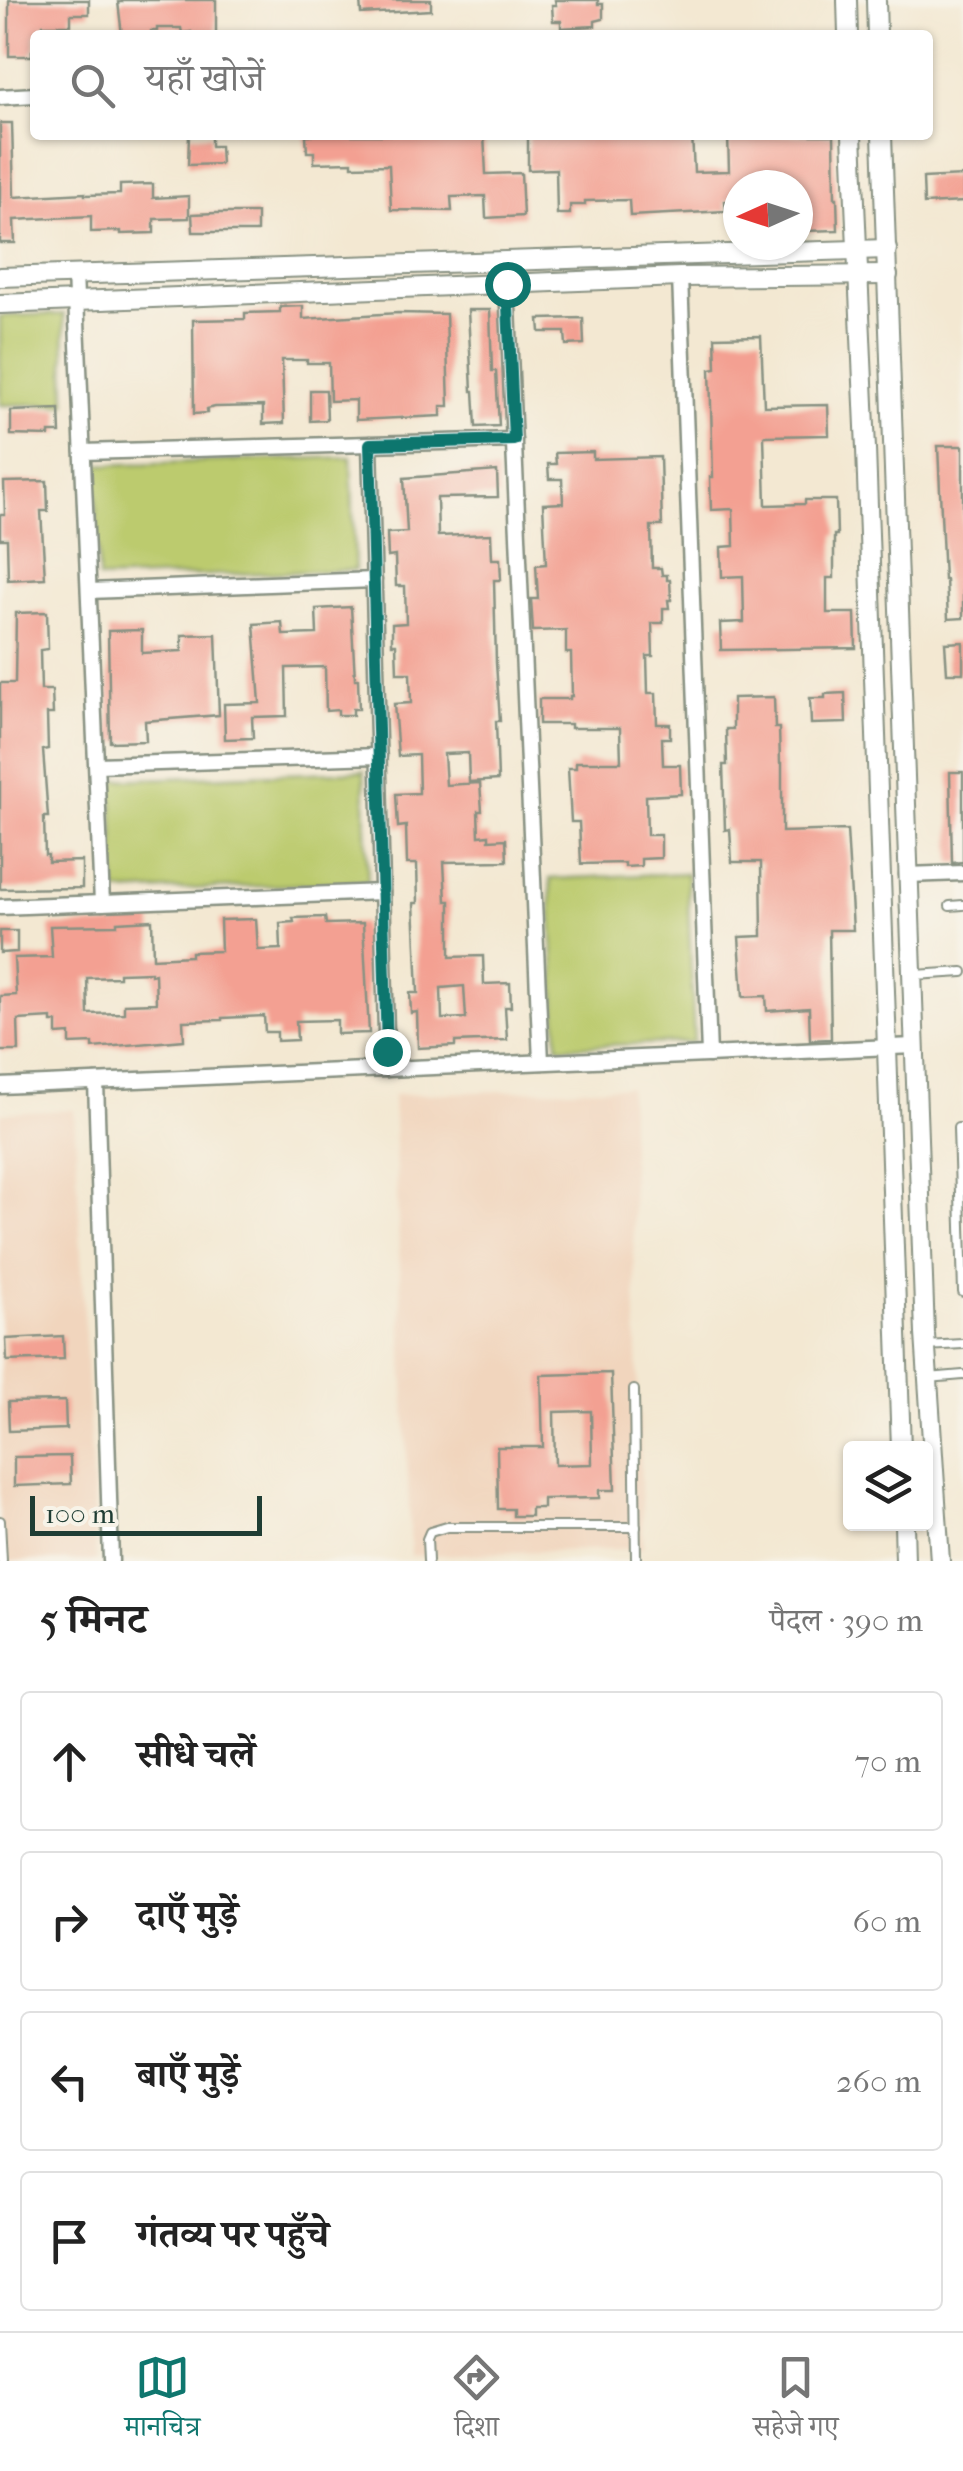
<!DOCTYPE html>
<html lang="hi">
<meta charset="utf-8">
<style>
:root{--surface:#fff;--page:#f6f6f6;--text:#222;--muted:#767676;--line:#e0e0e0;--accent:#0f766e}
body{margin:0;font-family:"IM FELL French Canon","Noto Serif Devanagari",serif;background:var(--page);color:var(--text)}
.controls{position:absolute;right:30px;bottom:30px;display:grid;overflow:hidden;border-radius:10px;box-shadow:0 2px 8px #0004}
.controls button{width:90px;height:90px;display:grid;place-items:center;padding:0;border:0;border-bottom:2px solid var(--line);background:var(--surface);color:var(--text);font:50px sans-serif}
.compass{position:absolute;left:723px;top:170px;width:90px;height:90px;border-radius:50%;background:var(--surface);box-shadow:0 2px 8px #0004;rotate:267deg}
.scale{position:absolute;left:30px;bottom:25px;width:232px;box-sizing:border-box;padding-left:10px;border:5px solid #1f3d34;border-top:0;font-size:28px;line-height:35px;white-space:nowrap;color:#1f3d34;-webkit-text-stroke:8px #f7f3e8;paint-order:stroke}
.stop{position:absolute;width:30px;height:30px;margin:-22px;border:8px solid #0f766e;border-radius:50%;background:#fff}
.stop.end{background:#0f766e;border-color:#fff;box-shadow:0 2px 10px #0008}
.list{margin:0;padding:0;list-style:none}
h2{display:flex;justify-content:space-between;align-items:center;height:130px;margin:0;padding:0 40px;font-size:42px}
h2 small{font-size:32px;font-weight:400;color:var(--muted)}
.list li{display:grid;grid-template-columns:65px 1fr auto;gap:30px;align-items:center;box-sizing:border-box;height:140px;margin:0 20px 20px;padding:0 20px;border:2px solid var(--line);border-radius:10px}
.list b{display:block;font-size:38px;white-space:nowrap}
.list em{font-size:32px;font-style:normal;color:var(--muted)}
.icon{flex:none;width:55px;height:55px;fill:none;stroke:currentColor;stroke-width:2;stroke-linecap:round;stroke-linejoin:round}
.map{position:relative;flex:none;width:963px;height:1561px;overflow:hidden}
.search{position:absolute;background:var(--surface);box-shadow:0 2px 8px #0004;left:30px;right:30px;top:30px;height:110px;display:flex;align-items:center;gap:25px;box-sizing:border-box;padding:0 35px;border-radius:10px;color:var(--muted);font-size:38px}
.sheet{height:770px;background:var(--surface)}
nav{display:flex;justify-content:space-around;align-items:center;box-sizing:border-box;height:140px;border-top:2px solid var(--line);background:var(--surface);font-size:28px;color:var(--muted)}
nav a{display:grid;justify-items:center;gap:5px}
nav .on{color:var(--accent)}
.map>svg:first-child{display:block}
</style>
<div class="map">
<svg width="963" height="1561" viewBox="0 0 963 1561">
<rect width="100%" height="100%" fill="#f7f3e8"/>
<filter id="ink" filterUnits="userSpaceOnUse"><feTurbulence type="fractalNoise" baseFrequency=".01" numOctaves="2"/><feDisplacementMap in="SourceGraphic" scale="20" xChannelSelector="R" yChannelSelector="G"/><feConvolveMatrix kernelMatrix="1 2 1 2 8 2 1 2 1" color-interpolation-filters="sRGB"/></filter>
<filter id="wash" filterUnits="userSpaceOnUse"><feTurbulence type="fractalNoise" baseFrequency=".0048" numOctaves="4" result="noise"/><feDisplacementMap in="SourceGraphic" scale="40" xChannelSelector="R" yChannelSelector="G"/><feGaussianBlur stdDeviation="2.25" result="paint"/><feColorMatrix in="noise" values="0 0 0 0 0 0 0 0 0 0 0 0 0 0 0 0 0 1.4 0 .05"/><feComposite in="paint" operator="in"/></filter>
<g filter="url(#wash)">
<rect width="100%" height="100%" fill="#f3e8d2"/>
<g fill="#f1d5bd">
<polygon points="629,1087 643,1548 411,1556 393,1095"/>
<polygon points="74,1110 96,1561 0,1561 0,1113"/>
</g>
<g fill="#bccb6e" stroke="#6e8451" stroke-width="2.5">
<polygon points="64,314 66,404 0,405 0,316"/>
<polygon points="351,457 355,570 99,579 95,465"/>
<polygon points="364,771 368,882 116,892 112,780"/>
<polygon points="687,873 694,1042 558,1047 550,879"/>
</g>
<g id="blocks">
<g fill="#f3a092" fill-rule="evenodd">
<polygon points="9,0 89,0 89,14 71,14 71,25 43,25 43,35 35,35 35,51 32,51 32,56 9,56"/>
<polygon points="122,0 216,0 216,35 191,35 191,32 182,33 181,28 157,28 157,31 151,31 151,35 122,35 118,2 122,2"/>
<polygon points="360,0 431,0 431,10 361,14"/>
<polygon points="555,0 598,0 598,4 603,4 603,19 595,21 595,26 561,28 561,21 553,21 552,5 556,5"/>
<polygon points="0,123 12,123 14,197 85,193 85,195 120,194 120,185 153,184 153,198 189,196 189,218 154,219 154,233 121,234 121,231 91,232 91,216 14,220 15,243 0,243"/>
<polygon points="189,135 211,135 211,146 220,146 221,164 188,165"/>
<polygon points="306,135 484,135 486,174 521,173 523,216 486,218 485,196 451,197 452,211 391,210 389,165 352,166 352,162 314,163 314,152 307,152"/>
<polygon points="528,135 692,135 694,172 729,171 728,135 834,135 835,198 837,198 838,230 803,231 801,185 738,185 738,201 725,201 726,211 630,216 629,200 585,201 585,205 570,205 570,214 557,214 556,169 528,170"/>
<polygon points="963,176 963,202 924,204 923,178"/>
<polygon points="217,213 257,213 257,232 193,232 192,214"/>
<polygon points="303,306 303,319 398,313 446,314 449,406 441,406 441,416 356,420 356,400 330,401 329,363 307,363 307,360 282,360 284,423 263,424 263,406 215,407 207,409 207,413 194,414 193,320 245,319 245,313 280,312 280,307"/>
<polygon points="468,310 490,310 492,371 496,371 499,426 476,427 474,391 472,391"/>
<polygon points="583,318 584,344 566,345 565,332 540,332 539,319"/>
<polygon points="761,336 764,406 828,405 829,435 764,436 766,505 805,504 805,500 836,500 837,535 834,535 834,578 827,578 827,613 855,613 856,648 721,650 720,623 744,622 743,576 722,577 721,547 734,546 733,509 711,510 710,477 713,477 710,369 716,368 715,337"/>
<polygon points="310,390 326,390 327,420 310,421"/>
<polygon points="59,409 60,433 49,433 49,436 11,435 11,411"/>
<polygon points="938,446 963,446 963,618 948,619 946,580 944,580"/>
<polygon points="593,452 593,459 660,457 662,526 651,526 652,568 661,568 662,575 667,575 667,580 670,580 671,600 668,600 669,608 663,608 663,623 652,623 653,656 647,656 648,693 656,693 657,724 670,724 670,738 662,738 663,765 680,765 681,794 646,796 647,835 661,835 661,858 641,859 641,866 625,867 625,863 581,864 579,822 571,822 568,768 576,768 576,762 621,762 620,728 571,728 571,724 539,724 539,699 570,699 570,696 572,696 571,653 566,653 566,630 533,631 531,599 538,599 536,565 546,564 543,504 563,503 562,479 549,479 548,464 556,464 555,453"/>
<path d="M497,471L498,497L437,498L438,536L491,534L492,559H500L501,580H494L496,663L500,721H496L498,780L469,782L468,753L444,754L446,785L480,783L482,811H478L479,836L489,835V840L506,839L507,861L444,862L446,901H450V957L483,956L484,984L510,983L511,1007H505L507,1040L455,1042V1046L418,1048L417,1012L411,1013L410,993H418L414,903H418L417,864H407L406,826L398,827L396,794L419,793L418,755L398,756L394,704L411,703L410,673H397L396,644H392V624L406,623L405,586H396L395,556L388,557L387,533L407,532L404,478ZM464,986L466,1018L442,1019L441,988Z"/>
<polygon points="47,481 48,511 41,511 45,578 8,580 7,539 0,539 0,515 5,515 4,482"/>
<polygon points="351,607 355,679 358,679 359,709 353,709 353,715 338,715 338,710 326,711 325,667 286,668 287,716 252,717 253,738 225,739 224,704 260,703 254,624 282,622 283,635 317,634 316,609"/>
<polygon points="47,612 48,649 40,650 41,690 52,690 53,714 47,714 48,749 43,750 48,817 44,817 45,855 48,855 48,862 82,861 82,888 0,889 0,683 15,683 16,613"/>
<polygon points="142,630 142,653 182,651 182,635 216,634 219,715 145,721 146,741 110,742 108,631"/>
<polygon points="963,642 963,673 947,673 945,643"/>
<polygon points="845,693 846,723 811,724 810,698 825,698 825,694"/>
<polygon points="774,697 775,728 779,728 780,763 782,763 782,832 847,830 853,930 829,930 831,1039 810,1040 809,1008 767,1011 766,996 743,997 739,937 762,936 761,862 732,862 730,829 725,830 723,765 727,765 726,729 733,729 733,698"/>
<polygon points="950,772 963,772 963,862 952,863"/>
<path d="M325,917L326,924L363,923L369,1033L337,1034V1020L296,1021L297,1040L277,1041V1032H265L264,1016L222,1018V1020L183,1021L184,1040L93,1048V1043L70,1044V1034L57,1035V1022H52V1018L18,1020L19,1051H0V996L16,995L14,958L52,957L50,926L117,925V922L152,920L153,958L191,956V952L221,951L220,920L256,919L258,950L281,949L280,923L294,922L293,918ZM151,972V975L155,974L156,1003L124,1004V1013L88,1014L87,978L119,977V973Z"/>
<polygon points="0,931 17,931 17,952 0,953"/>
<polygon points="63,1336 64,1359 7,1361 6,1339"/>
<path d="M611,1373L615,1490H599V1498L543,1499V1508H531V1516H513V1509H498L497,1447H543L541,1375ZM591,1411L592,1464L555,1465L554,1412Z"/>
<polygon points="65,1401 66,1429 9,1431 8,1402"/>
<polygon points="70,1456 71,1484 14,1486 14,1457"/>
</g>
</g>
</g>
<g filter="url(#ink)">
<use href="#blocks" fill-opacity="0" stroke="#899283" stroke-width="2.5"/>
<g fill="none" stroke-linecap="round" stroke-linejoin="round">
<defs>
<g id="service">
<polyline points="950,906 963,905"/>
<polyline points="915,975 963,972"/>
<polyline points="963,1128 958,1128 963,1292"/>
<polyline points="925,1346 963,1344"/>
<polyline points="928,1378 963,1375"/>
<polyline points="634,1390 636,1561"/>
<polyline points="0,1521 2,1561"/>
<polyline points="428,1561 427,1539 430,1532 447,1527 636,1527"/>
</g>
<g id="minor">
<polyline points="0,97 35,95"/>
<polyline points="75,274 102,903"/>
<polyline points="680,277 709,1055"/>
<polyline points="507,284 541,1062"/>
<polyline points="370,444 387,1069"/>
<polyline points="83,452 514,440"/>
<polyline points="89,591 374,580"/>
<polyline points="97,765 379,756"/>
<polyline points="907,875 963,873"/>
<polyline points="0,907 382,892"/>
<polyline points="96,1082 111,1561"/>
<polyline points="0,1086 914,1046"/>
</g>
<g id="tertiary">
<polyline points="847,0 848,35"/>
<polyline points="876,0 877,35"/>
<polyline points="852,135 866,449 901,1448"/>
<polyline points="882,135 925,1334 940,1561"/>
<polyline points="0,277 887,249"/>
<polyline points="0,304 680,277 888,275"/>
<polyline points="904,1524 905,1561"/>
</g>
</defs>
<use href="#service" stroke="#899283" stroke-width="12"/>
<use href="#minor" stroke="#899283" stroke-width="19"/>
<use href="#tertiary" stroke="#899283" stroke-width="22"/>
<use href="#service" stroke="#fff" stroke-width="8"/>
<use href="#minor" stroke="#fff" stroke-width="14"/>
<use href="#tertiary" stroke="#fff" stroke-width="18"/>
</g>
</g>
<g fill="none" stroke-linecap="round" stroke-linejoin="round" filter="url(#ink)">
<polyline stroke="#0f766e" stroke-width="12" points="387,1051 370,444 514,440 507,284"/>
</g>
</svg>
<div class="controls">
<button><svg class="icon" aria-label="layers" viewBox="0 0 24 24"><path d="M12 4l9 5-9 5-9-5zM3 14l9 5 9-5"/></svg></button>
</div>
<svg class="compass" viewBox="-18 -18 36 36"><path d="M0-13l5 13h-10z" fill="#e53935"/><path d="M0 13l5-13h-10z" fill="#767676"/></svg>
<div class="scale">100 m</div>
<div class="stop" style="left:507px;top:284px"></div>
<div class="stop end" style="left:387px;top:1051px"></div>
<div class="search"><svg class="icon" aria-label="search" viewBox="0 0 24 24"><circle cx="10" cy="10" r="6"/><path d="M15 15l6 6"/></svg>यहाँ खोजें</div>
</div>
<section class="sheet">
<h2>5 मिनट<small>पैदल · 390 m</small></h2>
<ul class="list">
<li><svg class="icon" aria-label="ahead" viewBox="0 0 24 24"><path d="M12 20V5M6 11l6-6 6 6"/></svg><div><b>सीधे चलें</b></div><em>70 m</em></li>
<li><svg class="icon" aria-label="right" viewBox="0 0 24 24"><path d="M7 20v-9h11M14 6l5 5-5 5"/></svg><div><b>दाएँ मुड़ें</b></div><em>60 m</em></li>
<li><svg class="icon" aria-label="left" viewBox="0 0 24 24"><path d="M17 20v-9H6M10 6l-5 5 5 5"/></svg><div><b>बाएँ मुड़ें</b></div><em>260 m</em></li>
<li><svg class="icon" aria-label="arrive" viewBox="0 0 24 24"><path d="M6 21V4h12l-3 4 3 4H6"/></svg><div><b>गंतव्य पर पहुँचे</b></div></li>
</ul>
</section>
<nav>
<a class="on"><svg class="icon" aria-label="map" viewBox="0 0 24 24"><path d="M3 6l6-2 6 2 6-2v14l-6 2-6-2-6 2zM9 4v14M15 6v14"/></svg>मानचित्र</a>
<a><svg class="icon" aria-label="directions" viewBox="0 0 24 24"><path d="M12 3l9 9-9 9-9-9zM9 14v-3h6M13 9l2 2-2 2"/></svg>दिशा</a>
<a><svg class="icon" aria-label="saved" viewBox="0 0 24 24"><path d="M7 4h10v16l-5-4-5 4z"/></svg>सहेजे गए</a>
</nav>
